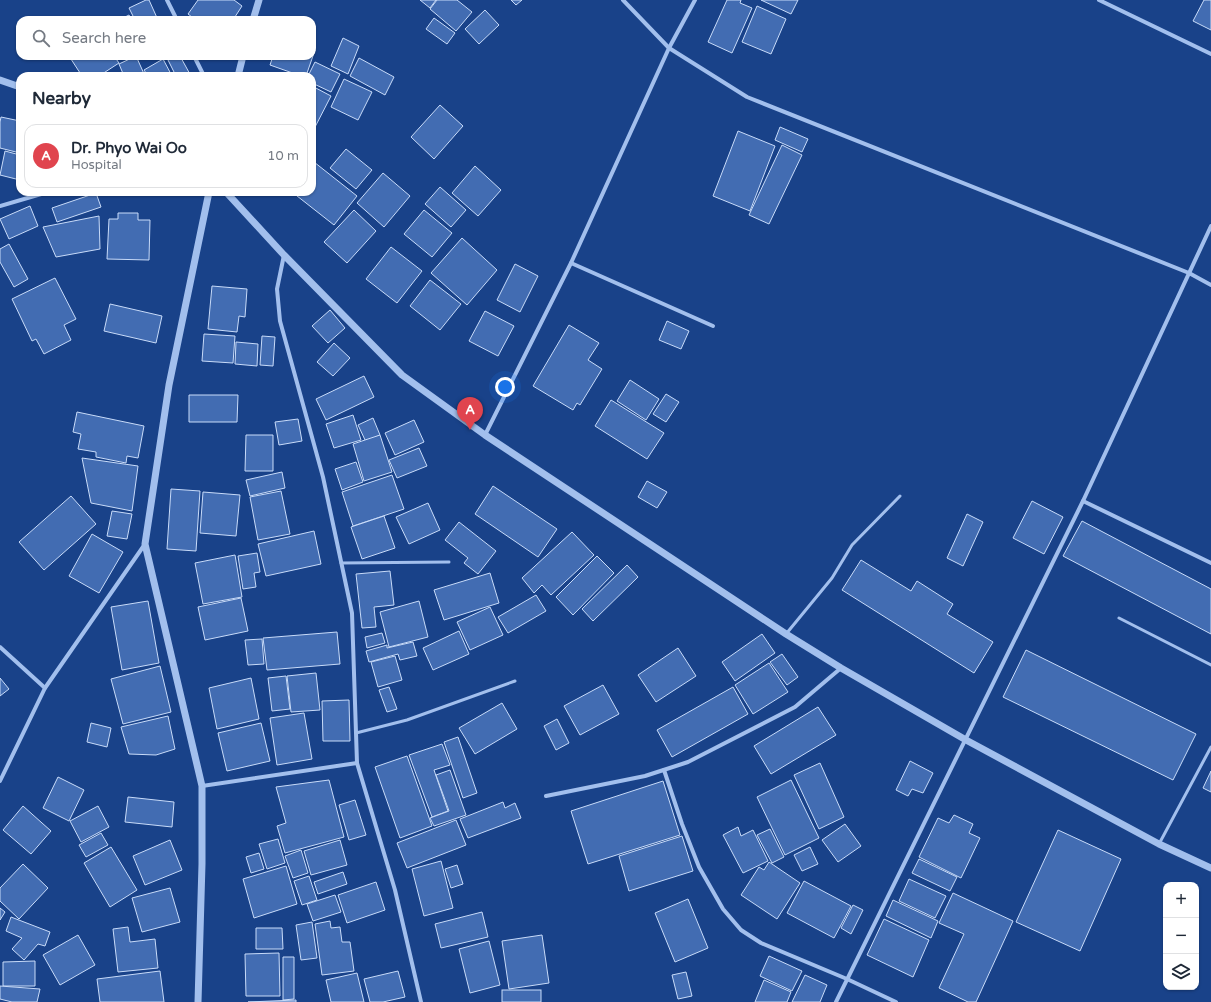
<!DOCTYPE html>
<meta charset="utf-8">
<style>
:root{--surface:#fff;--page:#f6f6f7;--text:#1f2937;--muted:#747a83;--line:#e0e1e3;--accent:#847949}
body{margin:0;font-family:"Varela Round",sans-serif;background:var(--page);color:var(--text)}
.controls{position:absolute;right:12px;bottom:12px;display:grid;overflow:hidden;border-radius:8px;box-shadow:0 1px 3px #0004}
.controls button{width:36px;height:36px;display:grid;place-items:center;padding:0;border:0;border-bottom:1px solid var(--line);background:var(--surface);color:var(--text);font:20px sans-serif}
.you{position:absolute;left:505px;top:387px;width:14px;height:14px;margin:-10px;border:3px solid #fff;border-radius:50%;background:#1a73e8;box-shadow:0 0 0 6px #1a73e833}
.badge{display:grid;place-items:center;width:26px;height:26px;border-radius:50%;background:var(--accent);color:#fff;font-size:13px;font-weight:700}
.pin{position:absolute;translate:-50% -33px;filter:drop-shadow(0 1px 2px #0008)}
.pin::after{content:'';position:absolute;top:21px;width:14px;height:12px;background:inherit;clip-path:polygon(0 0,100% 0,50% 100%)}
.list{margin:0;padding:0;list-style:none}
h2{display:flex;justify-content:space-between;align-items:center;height:52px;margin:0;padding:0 16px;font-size:17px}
h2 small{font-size:13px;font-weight:400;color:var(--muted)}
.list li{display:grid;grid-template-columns:26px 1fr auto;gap:12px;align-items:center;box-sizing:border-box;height:64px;margin:0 8px 8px;padding:0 8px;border:1px solid var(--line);border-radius:12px}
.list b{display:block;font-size:15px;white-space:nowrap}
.list p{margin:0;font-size:13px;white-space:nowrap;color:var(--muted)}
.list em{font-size:13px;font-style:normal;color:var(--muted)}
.icon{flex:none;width:22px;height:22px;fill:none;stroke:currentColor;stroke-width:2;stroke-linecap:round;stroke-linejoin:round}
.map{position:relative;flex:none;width:1211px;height:1002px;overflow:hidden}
.search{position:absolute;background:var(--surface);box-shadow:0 1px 3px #0004;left:16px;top:16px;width:300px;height:44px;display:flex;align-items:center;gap:10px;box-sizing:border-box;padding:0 14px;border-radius:12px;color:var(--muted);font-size:15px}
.panel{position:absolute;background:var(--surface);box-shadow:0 1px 3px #0004;left:16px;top:72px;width:300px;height:124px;border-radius:12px}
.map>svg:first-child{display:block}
</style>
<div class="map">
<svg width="1211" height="1002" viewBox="0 0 1211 1002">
<rect width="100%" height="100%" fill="#194289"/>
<g fill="#426cb2" stroke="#c8dbf9">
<polygon points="146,0 149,0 158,20 135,20 129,8"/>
<polygon points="198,0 234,0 242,6 233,20 196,20 188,14"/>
<polygon points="420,0 436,0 430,8"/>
<polygon points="437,0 457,0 472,12 456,31 430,9"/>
<polygon points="511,0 522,0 516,5"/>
<polygon points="727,0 741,0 740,3 752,8 732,53 708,42"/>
<polygon points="761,0 798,0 791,14"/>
<polygon points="1204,0 1211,0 1211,30 1193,21"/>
<polygon points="757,6 786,19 771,54 742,42"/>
<polygon points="485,10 499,25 479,44 465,29"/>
<polygon points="129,15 132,20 119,20"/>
<polygon points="434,18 455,33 447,44 426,29"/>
<polygon points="343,38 359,46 348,74 331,66"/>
<polygon points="312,49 315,50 306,76 301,76 270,65 273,56 312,56"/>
<polygon points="69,56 114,56 119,63 99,76 82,76"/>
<polygon points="136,56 145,76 124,76 119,64"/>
<polygon points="166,56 180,56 191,76 176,76"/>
<polygon points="359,58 394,77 385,95 350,76"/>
<polygon points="163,59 172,76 148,76 144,70"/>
<polygon points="315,62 340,74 331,92 312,83 312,76 308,76"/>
<polygon points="344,79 372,92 358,120 331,107"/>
<polygon points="312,86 331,96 314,129 312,128"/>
<polygon points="440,105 463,126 434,159 411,137"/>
<polygon points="1,117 20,121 20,153 0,148 0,122"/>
<polygon points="780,127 808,139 802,152 775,140"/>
<polygon points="738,131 775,146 750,211 713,196"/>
<polygon points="782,145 802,155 769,224 749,215"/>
<polygon points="346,149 372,170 356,189 330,168"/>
<polygon points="5,151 20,155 20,180 0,175"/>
<polygon points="314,162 357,196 334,225 292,192 312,192 312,165"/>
<polygon points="475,166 501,190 478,216 452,193"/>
<polygon points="383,173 410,196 384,227 357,203"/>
<polygon points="440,187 466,210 451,227 425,204"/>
<polygon points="96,193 101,207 57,222 52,208"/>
<polygon points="30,206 38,226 9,239 0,219"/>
<polygon points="354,210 376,231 347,263 324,242"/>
<polygon points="424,210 452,233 432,257 404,234"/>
<polygon points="118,213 138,213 138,220 150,220 149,260 107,259 109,219 118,219"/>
<polygon points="99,216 100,249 56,257 43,227"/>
<polygon points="462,238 497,270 467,305 431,273"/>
<polygon points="9,244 28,279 14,287 0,262 0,249"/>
<polygon points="391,247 422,271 397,303 366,279"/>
<polygon points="515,264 538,276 520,312 497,300"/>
<polygon points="55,278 76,319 64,325 71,340 44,354 36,339 32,341 12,299"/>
<polygon points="430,280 461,304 440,330 410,306"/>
<polygon points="212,286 247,289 245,317 239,316 237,332 208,329"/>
<polygon points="110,304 162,316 156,343 104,331"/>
<polygon points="330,310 345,328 328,343 312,326"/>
<polygon points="485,311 514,326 498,356 469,341"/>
<polygon points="667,321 689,331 681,349 659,340"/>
<polygon points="569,325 599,343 588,360 602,369 580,405 577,403 573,410 533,386"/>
<polygon points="204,334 235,336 233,363 202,361"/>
<polygon points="262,336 275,337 273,366 260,365"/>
<polygon points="236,342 258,344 257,366 235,364"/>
<polygon points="334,343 350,358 333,376 317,362"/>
<polygon points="364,376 374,397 326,420 316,399"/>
<polygon points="630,380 659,399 646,420 617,401"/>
<polygon points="666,394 679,402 666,422 653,414"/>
<polygon points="189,395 238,395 237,422 189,422"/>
<polygon points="611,400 664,433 647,459 595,426"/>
<polygon points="77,412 144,426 138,458 127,456 126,463 96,457 96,452 78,449 81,434 73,432"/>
<polygon points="353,415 361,440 334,448 326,424"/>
<polygon points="373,418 380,435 366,442 358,425"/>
<polygon points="298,419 302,441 279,445 275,422"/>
<polygon points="414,420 424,442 395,455 385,433"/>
<polygon points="246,435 273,435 273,471 245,471"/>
<polygon points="380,435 392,472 364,481 353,444"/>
<polygon points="419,448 427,466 397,478 389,460"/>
<polygon points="82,458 138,466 132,511 91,503"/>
<polygon points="356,462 363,482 342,490 335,469"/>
<polygon points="282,472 285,488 250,496 246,480"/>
<polygon points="392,475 404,509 353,526 342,492"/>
<polygon points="647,481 667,492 657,508 638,497"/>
<polygon points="493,486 557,529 538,557 475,514"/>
<polygon points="171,489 200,491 196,551 167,549"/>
<polygon points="281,491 290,534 258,540 250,497"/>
<polygon points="203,492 240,495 236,536 200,533"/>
<polygon points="71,496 96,524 44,570 19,542"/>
<polygon points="1032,501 1063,517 1044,554 1013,538"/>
<polygon points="428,503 440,530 409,544 396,517"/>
<polygon points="112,511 132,514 127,539 107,536"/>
<polygon points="967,514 983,522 963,566 947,558"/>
<polygon points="384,516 395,548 362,559 351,527"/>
<polygon points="1082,521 1211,589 1211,634 1063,556"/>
<polygon points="459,522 496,551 478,574 464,563 468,558 445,540"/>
<polygon points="314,531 321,564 266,576 258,544"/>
<polygon points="572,532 594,555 551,595 542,585 534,593 522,578"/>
<polygon points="92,534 123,552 99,593 69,576"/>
<polygon points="257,553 260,572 254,573 256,587 243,589 238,556"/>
<polygon points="235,555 242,597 203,604 195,563"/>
<polygon points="597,556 614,573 573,615 556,597"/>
<polygon points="861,560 911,591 917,581 953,604 947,614 993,642 974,673 842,590"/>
<polygon points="627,565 638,577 593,621 582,609"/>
<polygon points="390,571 394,605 374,607 376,627 362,628 356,574"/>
<polygon points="490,573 499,603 444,620 434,590"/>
<polygon points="536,595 546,611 508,633 498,617"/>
<polygon points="241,598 248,631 205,640 198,607"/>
<polygon points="148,601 159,663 122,670 111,607"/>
<polygon points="419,601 428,637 389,647 380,612"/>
<polygon points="490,607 503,635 470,650 457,622"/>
<polygon points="459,631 469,654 433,670 423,648"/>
<polygon points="337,632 340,664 267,670 263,638"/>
<polygon points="382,633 385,643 367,648 365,637"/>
<polygon points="762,634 775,653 735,681 722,662"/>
<polygon points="262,639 264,664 248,665 245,640"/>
<polygon points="413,642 417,656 400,660 398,654 369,662 366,651 387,645 387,648"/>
<polygon points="678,648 696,676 656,702 638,675"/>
<polygon points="1026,650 1196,734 1173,780 1003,697"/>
<polygon points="782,654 798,677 787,685 770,662"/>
<polygon points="395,656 402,680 378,687 371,662"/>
<polygon points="769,663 788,692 753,714 735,685"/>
<polygon points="160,666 171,712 123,724 111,679"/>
<polygon points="316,673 320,710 291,712 287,676"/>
<polygon points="286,676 290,709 272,711 268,678"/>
<polygon points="0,678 9,689 0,696"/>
<polygon points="251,678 259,719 217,729 209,688"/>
<polygon points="603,685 619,714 580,735 564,706"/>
<polygon points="389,687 397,709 387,712 379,690"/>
<polygon points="733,687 748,714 672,757 657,730"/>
<polygon points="349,700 350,741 323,741 322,701"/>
<polygon points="502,703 517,729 475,754 459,728"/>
<polygon points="818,707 836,735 771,774 754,746"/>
<polygon points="304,713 312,759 277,765 270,718"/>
<polygon points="168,716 175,749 156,755 129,754 121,727"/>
<polygon points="557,719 569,743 556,750 544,726"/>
<polygon points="91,723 111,728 107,747 87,742"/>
<polygon points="261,723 270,761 227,771 218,733"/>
<polygon points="458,737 477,793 463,798 444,742"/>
<polygon points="442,744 450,765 434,770 448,811 432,817 409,755"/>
<polygon points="407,756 432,826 400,838 375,767"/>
<polygon points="910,761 933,773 923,793 912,789 908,796 896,790"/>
<polygon points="820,763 844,817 819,829 794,775"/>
<polygon points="450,770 466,815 434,826 430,818 449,811 436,775"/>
<polygon points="1211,771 1211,792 1203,788"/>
<polygon points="58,777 84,790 69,821 43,808"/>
<polygon points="329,780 344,837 285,853 277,826 286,823 276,787"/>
<polygon points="791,780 819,838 785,855 757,797"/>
<polygon points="663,781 680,835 588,864 571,811"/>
<polygon points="128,797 174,802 172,827 125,822"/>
<polygon points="355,800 366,835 349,840 339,805"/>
<polygon points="503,802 505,808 515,803 521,818 468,838 460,819"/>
<polygon points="23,806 51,831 31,854 3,830"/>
<polygon points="98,806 109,827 81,842 70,821"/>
<polygon points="954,815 973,824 969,833 980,838 961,878 919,857 938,818 949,823"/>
<polygon points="456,820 466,845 407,868 397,843"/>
<polygon points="845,824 861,846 838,862 822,840"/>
<polygon points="738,827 741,836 753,830 768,861 743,873 723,835"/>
<polygon points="770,829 784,857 772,863 757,835"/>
<polygon points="1058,830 1121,859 1080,951 1016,922"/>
<polygon points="101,833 108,845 86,857 79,845"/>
<polygon points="682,836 693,871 629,891 619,856"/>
<polygon points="278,839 285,863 267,869 259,844"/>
<polygon points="170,840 182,870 145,885 133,856"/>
<polygon points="340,840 347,865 311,875 304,851"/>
<polygon points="111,847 137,890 110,907 84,863"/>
<polygon points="810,847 818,864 802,871 794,855"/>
<polygon points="301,850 308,873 293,878 285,856"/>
<polygon points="259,853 264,869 251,873 246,857"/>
<polygon points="919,859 957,877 950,891 912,873"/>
<polygon points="441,861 453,908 424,916 412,869"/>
<polygon points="769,862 800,883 777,919 741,895 759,867 764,870"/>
<polygon points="23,864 48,888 19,919 0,901 0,888"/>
<polygon points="457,865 463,884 451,888 445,869"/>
<polygon points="286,866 297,904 254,918 243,879"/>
<polygon points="343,872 347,884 318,894 314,882"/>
<polygon points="309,876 317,900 302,905 294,881"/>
<polygon points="909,879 946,896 935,918 899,901"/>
<polygon points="804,881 851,906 834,938 787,913"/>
<polygon points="376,882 385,910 347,923 338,895"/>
<polygon points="170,888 180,922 142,932 132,898"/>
<polygon points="953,893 1013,921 976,1002 968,1002 939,988 964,934 939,923"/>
<polygon points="335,895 341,912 313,921 307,904"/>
<polygon points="688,899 708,948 675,962 655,913"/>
<polygon points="893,900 938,921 931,938 886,916"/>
<polygon points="853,905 863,910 851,934 841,928"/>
<polygon points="0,908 5,912 0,920"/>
<polygon points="482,912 488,937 441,948 435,924"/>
<polygon points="11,917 50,932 45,946 38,944 24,960 12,949 22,938 6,931"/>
<polygon points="884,919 929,940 913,977 867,955"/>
<polygon points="330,921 331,928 340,927 342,942 350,942 354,971 322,975 315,924"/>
<polygon points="312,922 317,958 301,960 296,925"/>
<polygon points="128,927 130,942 155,939 158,968 118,972 113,929"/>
<polygon points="256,928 282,928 283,949 256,949"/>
<polygon points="78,935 95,965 60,985 43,955"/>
<polygon points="542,935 549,983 509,989 502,941"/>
<polygon points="489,941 500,985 470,993 459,949"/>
<polygon points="279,953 280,996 246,996 245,954"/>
<polygon points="769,956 802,971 792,991 760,976"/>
<polygon points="283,957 294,957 294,999 283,1000"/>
<polygon points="35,961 35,986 3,986 3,962"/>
<polygon points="160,971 164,1002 100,1002 97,979"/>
<polygon points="398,971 405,997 383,1002 370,1002 364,979"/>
<polygon points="686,972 692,996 678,999 672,975"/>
<polygon points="357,973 364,1002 331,1002 326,980"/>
<polygon points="805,975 827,985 820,1002 792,1002"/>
<polygon points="764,980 791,992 787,1002 755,1002"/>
<polygon points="0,986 40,989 37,1002 12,1002 0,999"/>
<rect x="502" y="990" width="39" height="12"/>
<polygon points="296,1000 296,1002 248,1002"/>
</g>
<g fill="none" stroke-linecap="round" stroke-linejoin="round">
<g stroke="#a2bfed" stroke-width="3">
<polyline points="341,563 449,562"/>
<polyline points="1119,618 1211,665"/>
<polyline points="786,634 832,578 852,545 900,496"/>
<polyline points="356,733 407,720 515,681"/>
<polyline points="1159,844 1211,747"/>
</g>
<g stroke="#a2bfed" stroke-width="4">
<polyline points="167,0 177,20"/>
<polyline points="623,0 669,48 747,97 1189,273 1211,285"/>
<polyline points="1099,0 1211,54"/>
<polyline points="194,56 204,76"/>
<polyline points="0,206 48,192"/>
<polyline points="284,255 277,289 280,321 323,477 352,613 357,763 395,890 421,1002"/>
<polyline points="571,263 713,326"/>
<polyline points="485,435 571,263 669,48 695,0"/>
<polyline points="1083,501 1211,563"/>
<polyline points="0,647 45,688"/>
<polyline points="664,770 682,824 699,867 723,909 741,930 761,943 847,979 896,1002"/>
<polyline points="0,781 45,688 145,544"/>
<polyline points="202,786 357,763"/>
<polyline points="546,796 645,776 688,762 795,707 841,668"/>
<polyline points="836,1002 1083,501 1211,226"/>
</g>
<g stroke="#a2bfed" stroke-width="7">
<polyline points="253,20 259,0"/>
<polyline points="238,76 243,56"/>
<polyline points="0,80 20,87"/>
<polyline points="226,192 284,255 402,375 485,435 786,634 841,668 966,740 1159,844 1211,868"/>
<polyline points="198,1002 202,864 202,786 145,544 169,385 209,192"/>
</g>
</g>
</svg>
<div class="controls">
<button>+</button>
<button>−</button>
<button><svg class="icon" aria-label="layers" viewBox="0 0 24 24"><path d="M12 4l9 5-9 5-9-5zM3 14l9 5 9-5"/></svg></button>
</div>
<div class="you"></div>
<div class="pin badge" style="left:470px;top:430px;background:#e0444e">A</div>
<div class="search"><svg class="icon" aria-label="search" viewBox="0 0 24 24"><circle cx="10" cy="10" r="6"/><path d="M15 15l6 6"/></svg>Search here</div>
<section class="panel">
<h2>Nearby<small></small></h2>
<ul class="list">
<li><span class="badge" style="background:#e0444e">A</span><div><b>Dr. Phyo Wai Oo</b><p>Hospital</p></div><em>10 m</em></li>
</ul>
</section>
</div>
